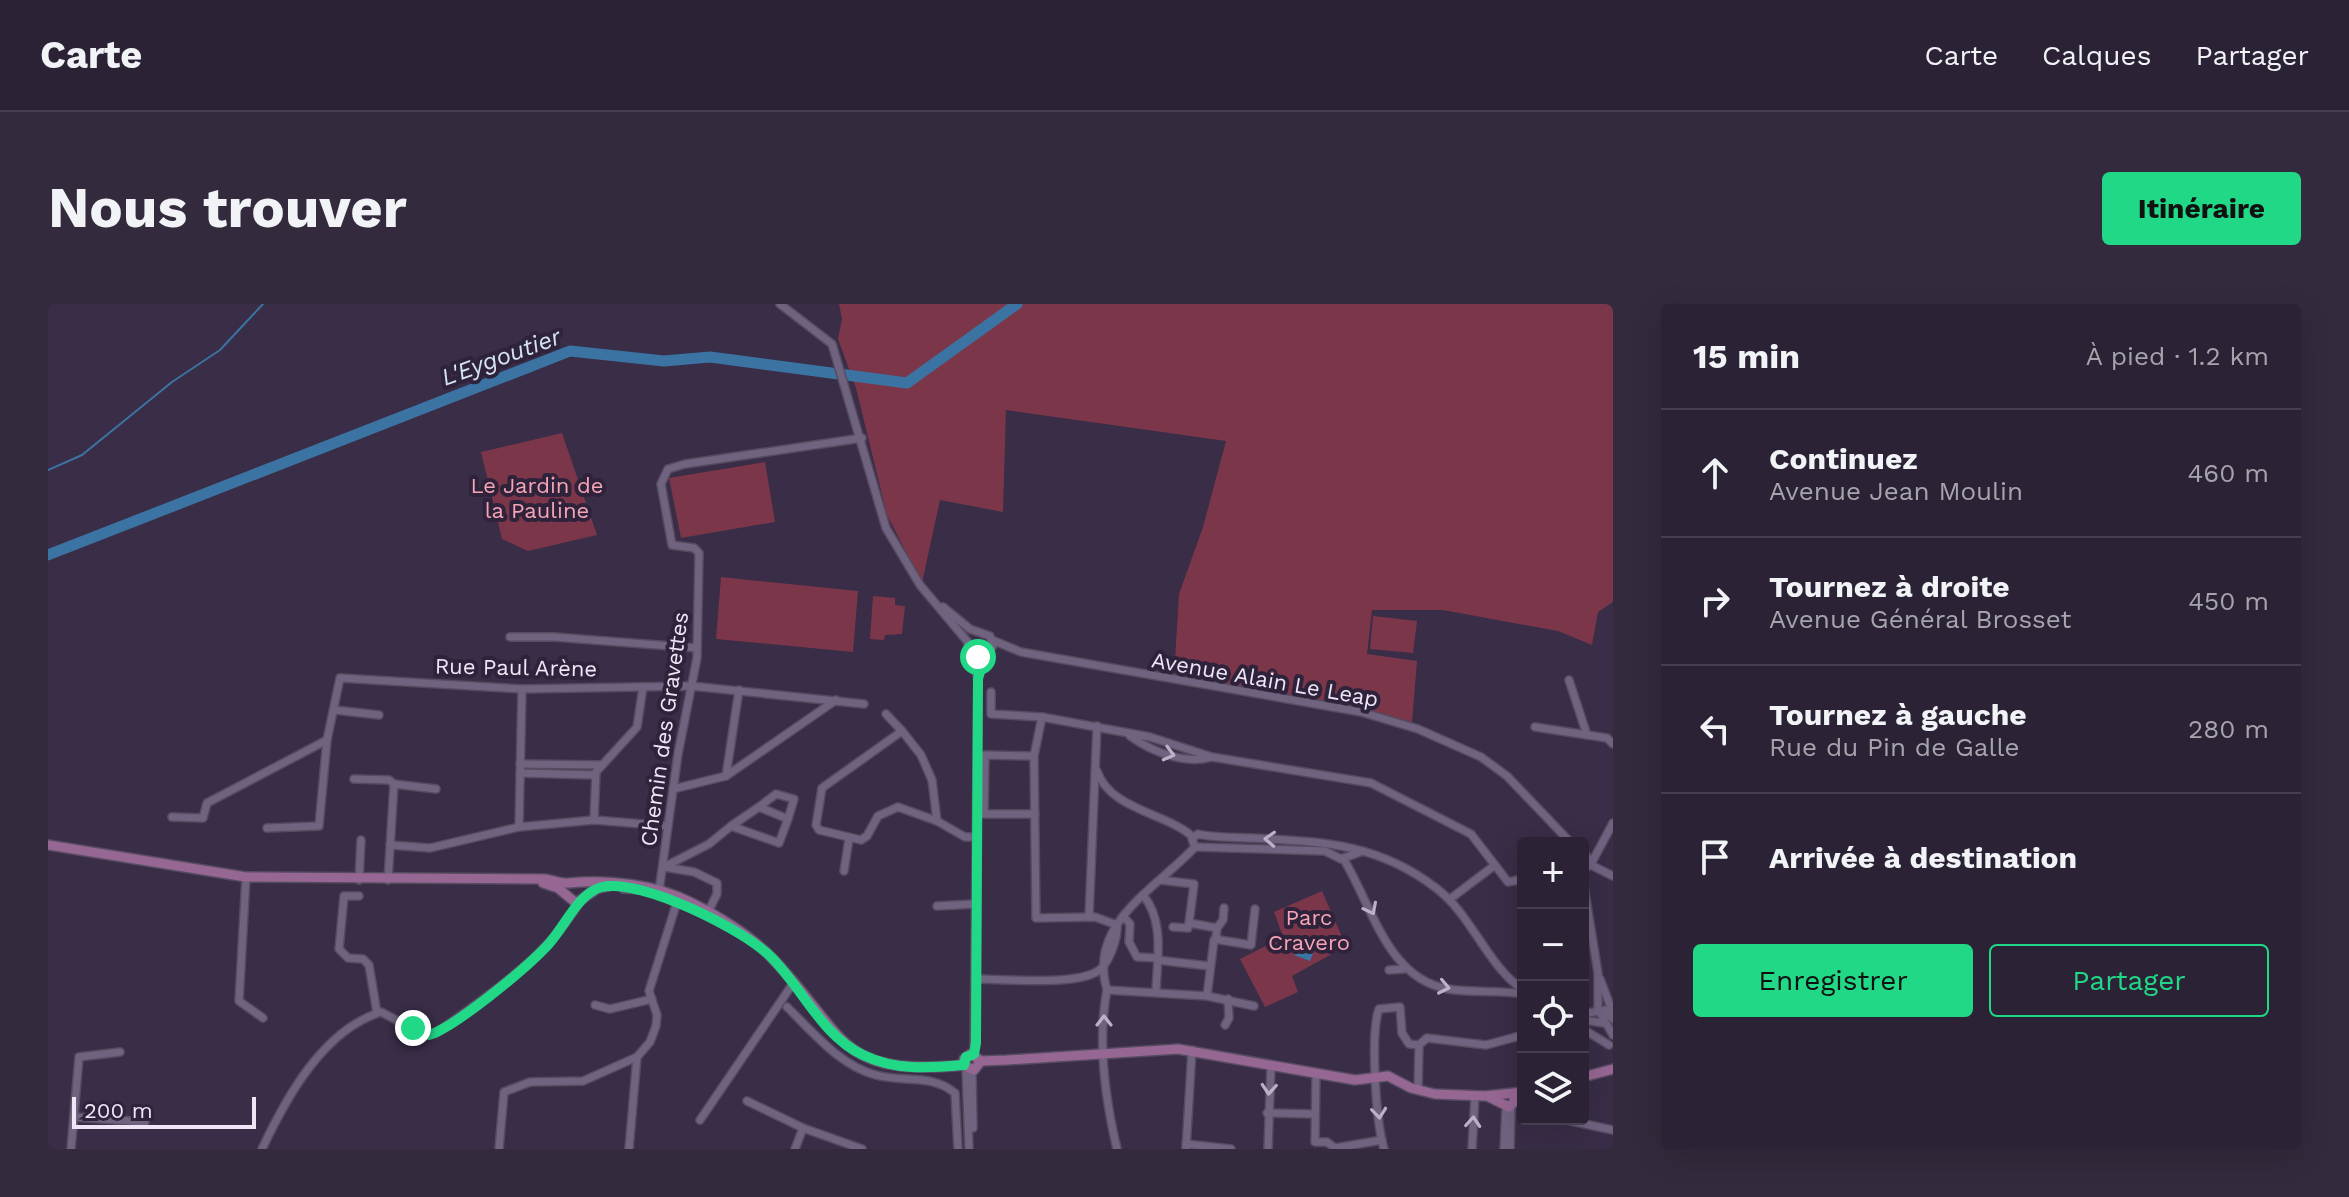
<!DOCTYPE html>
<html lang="fr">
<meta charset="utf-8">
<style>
:root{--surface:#2b2235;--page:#332a3d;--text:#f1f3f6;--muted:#a6a4ad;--line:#473f50;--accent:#21d887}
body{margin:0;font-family:"Work Sans",sans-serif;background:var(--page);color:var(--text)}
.controls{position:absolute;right:24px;bottom:24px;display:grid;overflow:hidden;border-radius:8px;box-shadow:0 8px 32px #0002}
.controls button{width:72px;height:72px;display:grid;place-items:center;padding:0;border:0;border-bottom:2px solid var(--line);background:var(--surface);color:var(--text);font:40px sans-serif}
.scale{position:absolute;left:24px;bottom:20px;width:184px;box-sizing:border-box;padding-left:8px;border:4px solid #eee6f7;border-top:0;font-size:22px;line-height:28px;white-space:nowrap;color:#eee6f7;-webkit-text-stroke:6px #2f233c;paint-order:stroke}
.stop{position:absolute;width:24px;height:24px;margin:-18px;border:6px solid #21d887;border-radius:50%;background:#fff}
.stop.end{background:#21d887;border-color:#fff;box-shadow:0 2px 8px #0008}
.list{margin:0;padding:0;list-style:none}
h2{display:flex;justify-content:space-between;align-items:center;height:104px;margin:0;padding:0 32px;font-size:34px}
h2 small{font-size:26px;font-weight:400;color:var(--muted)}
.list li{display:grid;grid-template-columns:52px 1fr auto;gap:24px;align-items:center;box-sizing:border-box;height:128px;padding:0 32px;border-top:2px solid var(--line)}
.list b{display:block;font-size:30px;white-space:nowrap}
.list p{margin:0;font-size:26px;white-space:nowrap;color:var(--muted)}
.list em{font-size:26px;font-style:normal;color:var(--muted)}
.actions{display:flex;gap:16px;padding:24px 32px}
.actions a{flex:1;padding:18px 0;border:2px solid var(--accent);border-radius:8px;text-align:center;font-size:28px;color:var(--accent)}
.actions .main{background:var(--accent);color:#111}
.icon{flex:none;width:44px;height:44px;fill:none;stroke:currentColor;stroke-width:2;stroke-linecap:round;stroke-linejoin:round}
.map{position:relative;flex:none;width:1565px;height:845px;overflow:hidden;border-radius:8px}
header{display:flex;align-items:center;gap:48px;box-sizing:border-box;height:112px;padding:0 40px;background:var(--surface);border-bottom:2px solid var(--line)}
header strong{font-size:38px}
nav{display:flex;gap:44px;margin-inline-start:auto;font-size:28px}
.intro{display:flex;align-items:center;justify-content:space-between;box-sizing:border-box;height:192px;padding:0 48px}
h1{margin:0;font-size:56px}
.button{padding:20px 36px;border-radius:8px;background:var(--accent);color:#111;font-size:28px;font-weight:700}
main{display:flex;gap:48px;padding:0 48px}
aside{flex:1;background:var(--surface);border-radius:8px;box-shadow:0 8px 32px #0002}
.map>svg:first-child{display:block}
</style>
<header>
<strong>Carte</strong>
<nav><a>Carte</a><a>Calques</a><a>Partager</a></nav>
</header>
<div class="intro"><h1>Nous trouver</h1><a class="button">Itinéraire</a></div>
<main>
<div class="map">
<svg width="1565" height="845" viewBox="0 0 1565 845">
<rect width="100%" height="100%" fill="#392d47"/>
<g fill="#7b3749">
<polygon points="791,0 1565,0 1565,298 1550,308 1544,341 1510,327 1395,306 1324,306 1319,350 1369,357 1364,418 1314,404 1126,373 1131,290 1155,223 1178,137 958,106 955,208 892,196 874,279 839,211 808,84 790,35 794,15"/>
<polygon points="514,129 549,231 480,247 454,235 433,148"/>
<polygon points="717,158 727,218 633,234 621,174"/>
<polygon points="673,273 810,287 805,348 668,335"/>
<polygon points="825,292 847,294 847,301 857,302 854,330 837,331 836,336 822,335"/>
<polygon points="1325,312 1369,317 1365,349 1322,345"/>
<polygon points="1274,587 1298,642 1244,672 1250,688 1217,703 1192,655 1235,633 1226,608"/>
</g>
<polygon fill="#3b73a2" points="1253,634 1269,640 1262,657 1246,651"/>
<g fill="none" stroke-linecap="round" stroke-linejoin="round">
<polyline stroke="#3b73a2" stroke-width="2" points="0,166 34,151 124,78 172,46 215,0"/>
<polyline stroke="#3b73a2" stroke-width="11" points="0,251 522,47 616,57 662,53 859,79 969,0"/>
<defs>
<g id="minor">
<polyline points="732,0 784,40 838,224 872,281 919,337 930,375 926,750"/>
<polyline points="895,303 922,325 942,332 945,342 936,352 932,369"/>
<polyline points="462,333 506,333 649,344"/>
<polyline points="944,336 973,348 1313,408 1370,425 1433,453 1459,472 1523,539"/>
<polyline points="1521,376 1539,431"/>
<polyline points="943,388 943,410 994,413 1102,433 1164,453 1323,479 1423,530 1460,578 1475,575"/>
<polyline points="287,406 331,411"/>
<polyline points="838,410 854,427"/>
<polyline points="994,413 986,452 988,614 1047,613 1069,621"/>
<polyline points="1487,423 1559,434 1565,440"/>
<polygon points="854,427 873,451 884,476 889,517 850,503 830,512 819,532 813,536 771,526 768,521 774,484"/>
<path d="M1082,432C1104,448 1138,461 1164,453"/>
<polyline points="986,452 937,451 936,510 987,510"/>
<polyline points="472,460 554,461"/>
<path d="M1049,467C1062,506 1119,509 1145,533"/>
<polyline points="472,469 547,471"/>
<polyline points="678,472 691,386"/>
<polyline points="306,475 341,476 346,480"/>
<polyline points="625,485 678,472 788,396"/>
<polyline points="711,503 728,490 746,495 740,515"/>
<polyline points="124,513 155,514 159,499 279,436"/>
<polyline points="546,516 548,468 589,423 595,383"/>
<polyline points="889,517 917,533 928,533"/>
<polyline points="471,523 474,385"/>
<polyline points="219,524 271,522 279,436 292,374 474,385 643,382 816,400"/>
<polyline points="342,541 382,544 471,523 546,516 620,522"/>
<path d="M1147,543L1144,535L1150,530C1166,534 1187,533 1204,534C1275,538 1330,539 1388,584C1424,611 1438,660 1475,686"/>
<polyline points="1147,543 1277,547 1293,555 1315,547"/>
<polyline points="1535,549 1544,558 1535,567"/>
<path d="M1295,554C1324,601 1339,675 1400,685C1425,689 1450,686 1475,690"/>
<polyline points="1544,558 1565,519"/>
<polyline points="1543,561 1565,572"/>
<polyline points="796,567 801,535"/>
<polyline points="198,573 191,697 215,714"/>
<polyline points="311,576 313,536"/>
<polyline points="340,576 346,480 388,485"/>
<polyline points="1112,576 1146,580 1141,619 1169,624 1175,616 1176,604"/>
<polyline points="1535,576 1550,669 1550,705 1565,731"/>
<polyline points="575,585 611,587 630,450 649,354 651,249 646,244 624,241 613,180 620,165 637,160 814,134"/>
<path d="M1095,591C1117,617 1109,656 1108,688"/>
<polyline points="311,592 296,592 291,645 300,654 315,655 321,661 329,709"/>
<polyline points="1402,595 1447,561"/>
<polyline points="889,602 927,600"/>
<polyline points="660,608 669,590 669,579 646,568 616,563 661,540 683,522 731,539 740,515 711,503 683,522"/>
<polyline points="1075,612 1082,620 1081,638 1089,653 1109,654"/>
<polyline points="1041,613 1049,422"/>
<polyline points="1125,623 1140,624 1141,619"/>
<polyline points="1169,624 1168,634 1172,636 1203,641 1207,605"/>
<polyline points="1109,656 1161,662"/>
<polyline points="1341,666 1356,665"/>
<path d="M929,675C958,675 1027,682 1050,667C1061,660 1070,634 1069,621"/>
<polyline points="1552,675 1565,709"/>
<path d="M1059,686C1039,619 1108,585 1147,543"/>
<path d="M1059,686C1049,737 1057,794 1069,845"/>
<polyline points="1059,686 1159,692 1206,702"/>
<polyline points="1159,692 1166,636"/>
<polyline points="547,701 562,705 604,695"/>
<path d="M739,703C765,728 792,762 828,771C856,779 883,769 907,789L910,845"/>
<polyline points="1535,710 1557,706 1565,715"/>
<polyline points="1535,716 1555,719"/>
<polyline points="1177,721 1181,714 1180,695"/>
<polyline points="1535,725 1561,741"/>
<polyline points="1371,741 1379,734 1438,741 1475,731"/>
<polyline points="918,764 921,845"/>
<polyline points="924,767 925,824"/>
<polyline points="1268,769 1267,838 1279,838 1287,844 1334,836"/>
<polyline points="699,797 755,824 814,845"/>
<polyline points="1219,809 1267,810"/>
<polyline points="26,813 97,818"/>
<polyline points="1514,815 1565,826"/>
<polyline points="652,816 746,678"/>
<polyline points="1138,840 1183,845"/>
<polyline points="23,845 31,753 72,748"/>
<path d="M214,845C238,794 275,726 333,708L377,731L388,729C441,691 498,654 531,599"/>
<polyline points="451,845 456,788 482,778 535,777 589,753"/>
<polyline points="581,845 589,753 602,738 608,722 609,711 601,687 629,598"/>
<polyline points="747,845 755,824"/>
<polyline points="1138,845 1144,746"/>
<polyline points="1220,845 1223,761"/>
<path d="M1336,845C1328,818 1322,730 1331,705L1352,703L1354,729L1361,740L1371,741L1370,786"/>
<polyline points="1424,845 1427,792"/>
<polyline points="1456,845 1458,803"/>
<polyline points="1462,845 1463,802"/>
</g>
<g id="major">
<path d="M0,541L198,573L497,575C504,576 515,580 521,579C559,575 608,580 644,599C672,613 702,631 724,654C800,732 787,773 916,761"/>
<polyline points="495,579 510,584 528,599 550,584 560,582"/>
<polyline points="916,761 916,755 923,750 933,757 959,756 1130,745 1307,776 1340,772 1363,784 1387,790 1437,792 1475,788"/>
<polyline points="916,761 926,766 933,757"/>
<polyline points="1535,773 1565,765"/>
<polyline points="1441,793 1461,803 1467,797 1465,791"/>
</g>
</defs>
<use href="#minor" stroke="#564b61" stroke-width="10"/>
<use href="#major" stroke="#564b61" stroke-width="12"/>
<use href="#minor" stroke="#706380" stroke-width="7"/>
<use href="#major" stroke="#966793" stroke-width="9"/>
</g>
<defs><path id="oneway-chevron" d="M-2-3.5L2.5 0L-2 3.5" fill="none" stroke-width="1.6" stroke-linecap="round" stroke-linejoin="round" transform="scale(2)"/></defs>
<g stroke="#bcb2c7">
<use href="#oneway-chevron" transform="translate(1121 450) rotate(15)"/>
<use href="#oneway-chevron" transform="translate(1222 535) rotate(-177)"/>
<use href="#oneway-chevron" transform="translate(1323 605) rotate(63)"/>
<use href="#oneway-chevron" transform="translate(1396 683) rotate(12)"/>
<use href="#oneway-chevron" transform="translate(1056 717) rotate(-90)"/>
<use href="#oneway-chevron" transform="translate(1221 785) rotate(94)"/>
<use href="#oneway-chevron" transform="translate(1331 809) rotate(84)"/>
<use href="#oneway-chevron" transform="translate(1425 818) rotate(-86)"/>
</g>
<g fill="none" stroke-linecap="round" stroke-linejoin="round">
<path stroke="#21d887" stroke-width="10" d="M365,724L381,731C406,724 477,665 497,644C515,627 529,589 554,583C593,574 697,626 724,654C755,685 774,732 815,751C848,767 881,764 916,761L918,753L926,750L928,739L930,375L936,352L930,353"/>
</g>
<g text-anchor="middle" stroke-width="8" stroke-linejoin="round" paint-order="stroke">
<g font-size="22" fill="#f7a4b6" stroke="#2f233c">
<text x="489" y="189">Le Jardin de<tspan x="489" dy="25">la Pauline</tspan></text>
<text x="1261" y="621">Parc<tspan x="1261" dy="25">Cravero</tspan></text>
</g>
<g font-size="22" fill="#eee6f7" stroke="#2f233c">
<text transform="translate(468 363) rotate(1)" y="8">Rue Paul Arène</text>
<text transform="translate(1217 375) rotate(10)" y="8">Avenue Alain Le Leap</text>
<text transform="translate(616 425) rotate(-82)" y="8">Chemin des Gravettes</text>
</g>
<g font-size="24" font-style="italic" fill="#d5e4f2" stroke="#2f233c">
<text transform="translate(453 53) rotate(-20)" y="8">L'Eygoutier</text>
</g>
</g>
</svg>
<div class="controls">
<button>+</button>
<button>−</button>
<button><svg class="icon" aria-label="locate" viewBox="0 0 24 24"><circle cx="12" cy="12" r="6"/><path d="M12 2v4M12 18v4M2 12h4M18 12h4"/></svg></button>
<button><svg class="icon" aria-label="layers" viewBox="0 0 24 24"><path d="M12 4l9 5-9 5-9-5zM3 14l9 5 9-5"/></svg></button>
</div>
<div class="scale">200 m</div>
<div class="stop" style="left:930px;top:353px"></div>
<div class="stop end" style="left:365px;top:724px"></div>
</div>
<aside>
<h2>15 min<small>À pied · 1.2 km</small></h2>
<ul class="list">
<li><svg class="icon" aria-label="ahead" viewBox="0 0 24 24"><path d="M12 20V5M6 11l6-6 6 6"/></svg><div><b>Continuez</b><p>Avenue Jean Moulin</p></div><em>460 m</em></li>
<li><svg class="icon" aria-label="right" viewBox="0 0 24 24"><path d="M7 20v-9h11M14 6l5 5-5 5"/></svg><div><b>Tournez à droite</b><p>Avenue Général Brosset</p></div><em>450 m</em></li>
<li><svg class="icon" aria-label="left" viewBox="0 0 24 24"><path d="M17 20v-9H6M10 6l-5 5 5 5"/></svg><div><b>Tournez à gauche</b><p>Rue du Pin de Galle</p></div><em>280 m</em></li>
<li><svg class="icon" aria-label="arrive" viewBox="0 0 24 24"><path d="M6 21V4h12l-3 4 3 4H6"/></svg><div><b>Arrivée à destination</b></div></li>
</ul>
<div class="actions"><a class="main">Enregistrer</a><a>Partager</a></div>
</aside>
</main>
